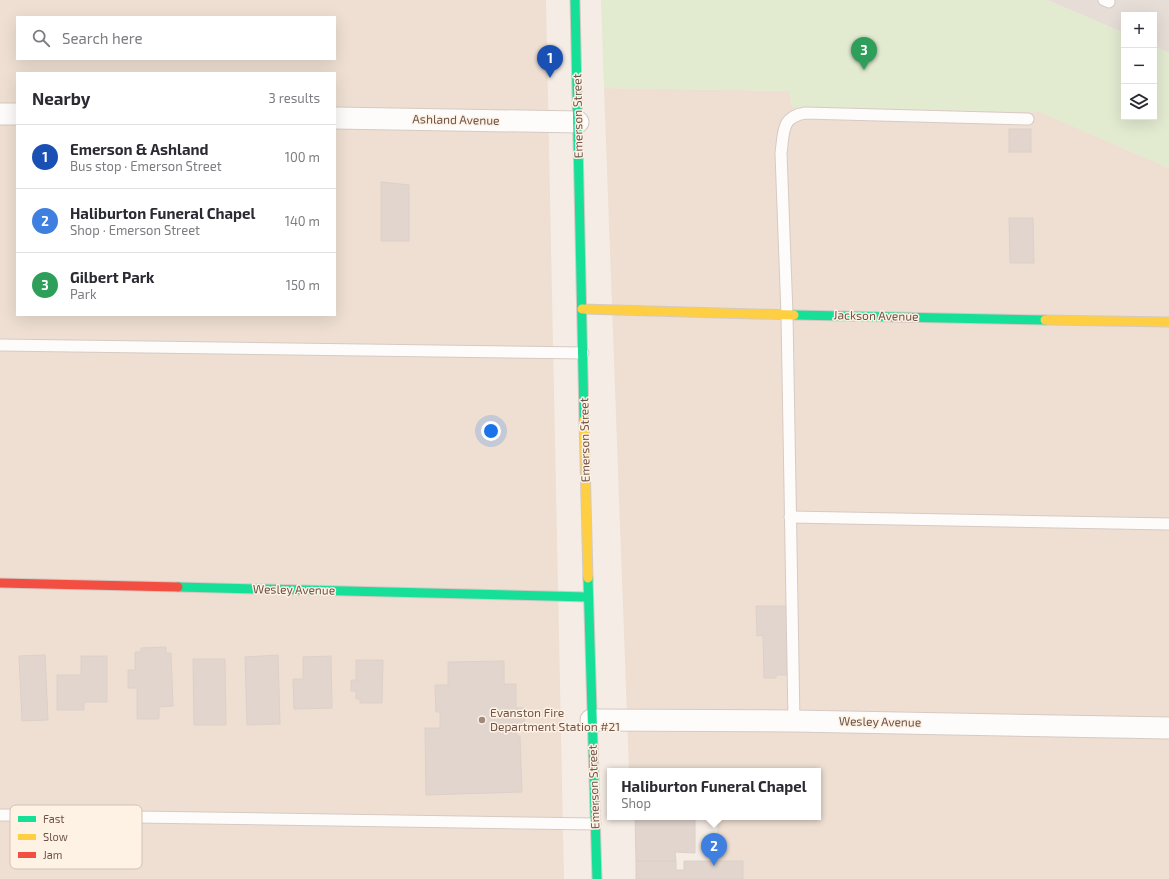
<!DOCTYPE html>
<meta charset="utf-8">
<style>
:root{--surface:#fff;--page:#f7f7f7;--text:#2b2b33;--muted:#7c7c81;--line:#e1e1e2;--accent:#9f897f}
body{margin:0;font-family:"Exo 2",sans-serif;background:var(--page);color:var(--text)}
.controls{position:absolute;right:12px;top:12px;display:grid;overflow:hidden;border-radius:0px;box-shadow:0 4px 16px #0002}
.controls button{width:36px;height:36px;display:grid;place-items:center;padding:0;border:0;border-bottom:1px solid var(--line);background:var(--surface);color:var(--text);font:20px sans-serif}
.you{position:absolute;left:491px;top:431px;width:14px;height:14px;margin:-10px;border:3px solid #fff;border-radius:50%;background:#1a73e8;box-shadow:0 0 0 6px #1a73e833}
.badge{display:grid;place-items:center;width:26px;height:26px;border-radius:50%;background:var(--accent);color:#fff;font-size:13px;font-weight:700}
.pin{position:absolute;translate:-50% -33px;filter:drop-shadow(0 1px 2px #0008)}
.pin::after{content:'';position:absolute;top:21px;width:14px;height:12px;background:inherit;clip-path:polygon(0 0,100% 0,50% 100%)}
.popup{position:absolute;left:607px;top:768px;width:214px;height:52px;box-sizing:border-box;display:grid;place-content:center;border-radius:0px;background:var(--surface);filter:drop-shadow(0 1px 3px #0005);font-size:13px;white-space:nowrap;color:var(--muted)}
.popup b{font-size:15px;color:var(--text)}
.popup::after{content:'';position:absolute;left:50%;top:100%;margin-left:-8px;border:8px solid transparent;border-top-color:var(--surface)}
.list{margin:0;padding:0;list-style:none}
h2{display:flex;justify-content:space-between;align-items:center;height:52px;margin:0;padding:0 16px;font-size:17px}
h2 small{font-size:13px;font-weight:400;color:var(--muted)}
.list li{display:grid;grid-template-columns:26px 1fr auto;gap:12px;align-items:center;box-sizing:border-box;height:64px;padding:0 16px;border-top:1px solid var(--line)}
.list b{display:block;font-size:15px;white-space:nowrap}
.list p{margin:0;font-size:13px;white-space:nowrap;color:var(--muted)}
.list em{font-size:13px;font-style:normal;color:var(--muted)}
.icon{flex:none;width:22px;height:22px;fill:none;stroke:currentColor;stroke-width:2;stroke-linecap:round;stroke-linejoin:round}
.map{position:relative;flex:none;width:1169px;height:879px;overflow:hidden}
.search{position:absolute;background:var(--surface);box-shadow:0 4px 16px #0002;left:16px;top:16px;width:320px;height:44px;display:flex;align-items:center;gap:10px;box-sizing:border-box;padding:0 14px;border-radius:0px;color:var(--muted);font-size:15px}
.panel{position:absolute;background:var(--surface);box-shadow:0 4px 16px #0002;left:16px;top:72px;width:320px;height:244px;border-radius:0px}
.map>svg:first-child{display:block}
</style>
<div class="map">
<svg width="1169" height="879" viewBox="0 0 1169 879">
<rect width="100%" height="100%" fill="#f5ede5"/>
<g fill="#eedfd2" fill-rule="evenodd">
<path d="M0,0H546L564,879H0ZM17,17H335V59H17ZM17,73H335V315H17Z"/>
<polygon points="604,88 790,91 792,107 1040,112 1169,168 1169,879 718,879 717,817 818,817 818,771 629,771"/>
</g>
<polygon fill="#e6ddd7" points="1047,0 1169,0 1169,53 1154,46 1154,15 1124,15 1124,33"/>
<polygon fill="#e2ead0" points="601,0 1047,0 1124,33 1124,117 1154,117 1154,46 1169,53 1169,168 1039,112 792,107 789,91 604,88"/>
<g fill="#e1d5cd" stroke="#ddd0c8">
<rect x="1009" y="129" width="22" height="23"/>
<polygon points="381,182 409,185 409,241 381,241"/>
<polygon points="1009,218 1033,218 1034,263 1010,263"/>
<polygon points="756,606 788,606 789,675 776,675 776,678 764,678 763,635 757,636"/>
<polygon points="166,647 166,653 171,653 173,706 159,707 159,719 137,719 137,688 128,688 128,670 135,670 135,652 141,652 141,648"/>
<polygon points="45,655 48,720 22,721 19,656"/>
<polygon points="278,655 280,724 247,725 245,657"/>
<polygon points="81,656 107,656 107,702 84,702 84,710 57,710 57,675 81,675"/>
<polygon points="331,656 332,708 294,709 293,679 303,679 303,657"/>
<polygon points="193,659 225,659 226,725 194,725"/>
<polygon points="356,660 383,660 382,703 360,703 360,699 356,699 356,691 351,691 351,680 356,680"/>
<polygon points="504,661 504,684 516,684 516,708 524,708 525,728 516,728 517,736 520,736 522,792 426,795 425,728 440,728 440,712 436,712 435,685 448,685 448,662"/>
<polygon points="635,817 695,817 695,853 675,852 676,861 636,861"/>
<polygon points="636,861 676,861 676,870 684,870 684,861 743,861 743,879 636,879"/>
</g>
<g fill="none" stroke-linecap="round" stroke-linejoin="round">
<defs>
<g id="lane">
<polyline points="1104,0 1109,2"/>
<polyline points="0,345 583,353"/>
<polyline points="790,517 1169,524"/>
<path d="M794,721L787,315L781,153C784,132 781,117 805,113L1028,119"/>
<polyline points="0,815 595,824"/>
</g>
<g id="street">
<polyline points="0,114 17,114"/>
<polyline points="335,118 578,122"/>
<polyline points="591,720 794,721 1169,728"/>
</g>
<g id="fast">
<polyline points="575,0 584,420"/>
<polyline points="794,315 1045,320"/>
<polyline points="588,578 597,879"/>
<polyline points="178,587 588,597"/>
</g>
<g id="slow">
<polyline points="582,309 794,315"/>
<polyline points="1045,320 1169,322"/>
<polyline points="584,420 588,578"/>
</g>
<polyline id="jam" points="0,583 178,587"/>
</defs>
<use href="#lane" stroke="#d6cac4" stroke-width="13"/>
<use href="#street" stroke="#d6cac4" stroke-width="23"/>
<use href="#fast" stroke="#d5c9c2" stroke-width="11"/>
<use href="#slow" stroke="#d5c9c2" stroke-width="11"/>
<use href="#jam" stroke="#d5c9c2" stroke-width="11"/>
<use href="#lane" stroke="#fefcfb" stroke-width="11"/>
<use href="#street" stroke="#fefcfb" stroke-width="21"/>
<use href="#fast" stroke="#16e098" stroke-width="9"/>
<use href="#slow" stroke="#ffcf43" stroke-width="9"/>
<use href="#jam" stroke="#f24e42" stroke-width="9"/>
</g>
<circle fill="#9f897f" stroke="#fef2e5" stroke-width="1.5" cx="482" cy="720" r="4"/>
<g text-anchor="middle" stroke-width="3" stroke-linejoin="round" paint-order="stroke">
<g font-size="12" fill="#705348" stroke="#fef2e5">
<text transform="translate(578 116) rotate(-91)" y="4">Emerson Street</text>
<text transform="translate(456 120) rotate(1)" y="4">Ashland Avenue</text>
<text transform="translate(876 316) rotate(1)" y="4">Jackson Avenue</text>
<text transform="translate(585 440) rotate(-91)" y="4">Emerson Street</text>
<text transform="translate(294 590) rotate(1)" y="4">Wesley Avenue</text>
<text transform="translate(880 722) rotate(1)" y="4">Wesley Avenue</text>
<text transform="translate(594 787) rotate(-92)" y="4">Emerson Street</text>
</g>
<g font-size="12" fill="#705348" stroke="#fef2e5" text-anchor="start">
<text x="490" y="717">Evanston Fire<tspan x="490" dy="14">Department Station #21</tspan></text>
</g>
</g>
<rect x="10" y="805" width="132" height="64" rx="6" fill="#fef2e5" stroke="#d3c2b6" stroke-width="1"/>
<rect x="18" y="816" width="18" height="6" fill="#16e098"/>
<rect x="18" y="834" width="18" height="6" fill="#ffcf43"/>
<rect x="18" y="852" width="18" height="6" fill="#f24e42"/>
<g font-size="11" fill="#705348">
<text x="43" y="823">Fast</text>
<text x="43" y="841">Slow</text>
<text x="43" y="859">Jam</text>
</g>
</svg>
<div class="controls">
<button>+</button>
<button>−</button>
<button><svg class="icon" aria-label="layers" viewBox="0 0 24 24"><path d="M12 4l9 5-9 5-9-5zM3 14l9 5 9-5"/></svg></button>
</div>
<div class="you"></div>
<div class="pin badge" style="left:550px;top:78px;background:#1a4fb4">1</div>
<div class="pin badge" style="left:714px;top:866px;background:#3f7fe0">2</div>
<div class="popup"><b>Haliburton Funeral Chapel</b>Shop</div>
<div class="pin badge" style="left:864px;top:70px;background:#2e9e5b">3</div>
<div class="search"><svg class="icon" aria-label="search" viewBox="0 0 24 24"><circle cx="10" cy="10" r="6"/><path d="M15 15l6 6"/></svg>Search here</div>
<section class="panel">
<h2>Nearby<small>3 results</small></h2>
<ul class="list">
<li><span class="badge" style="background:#1a4fb4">1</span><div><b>Emerson &amp; Ashland</b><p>Bus stop · Emerson Street</p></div><em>100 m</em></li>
<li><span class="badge" style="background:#3f7fe0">2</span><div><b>Haliburton Funeral Chapel</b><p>Shop · Emerson Street</p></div><em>140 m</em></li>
<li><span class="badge" style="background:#2e9e5b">3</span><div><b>Gilbert Park</b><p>Park</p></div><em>150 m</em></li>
</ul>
</section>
</div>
